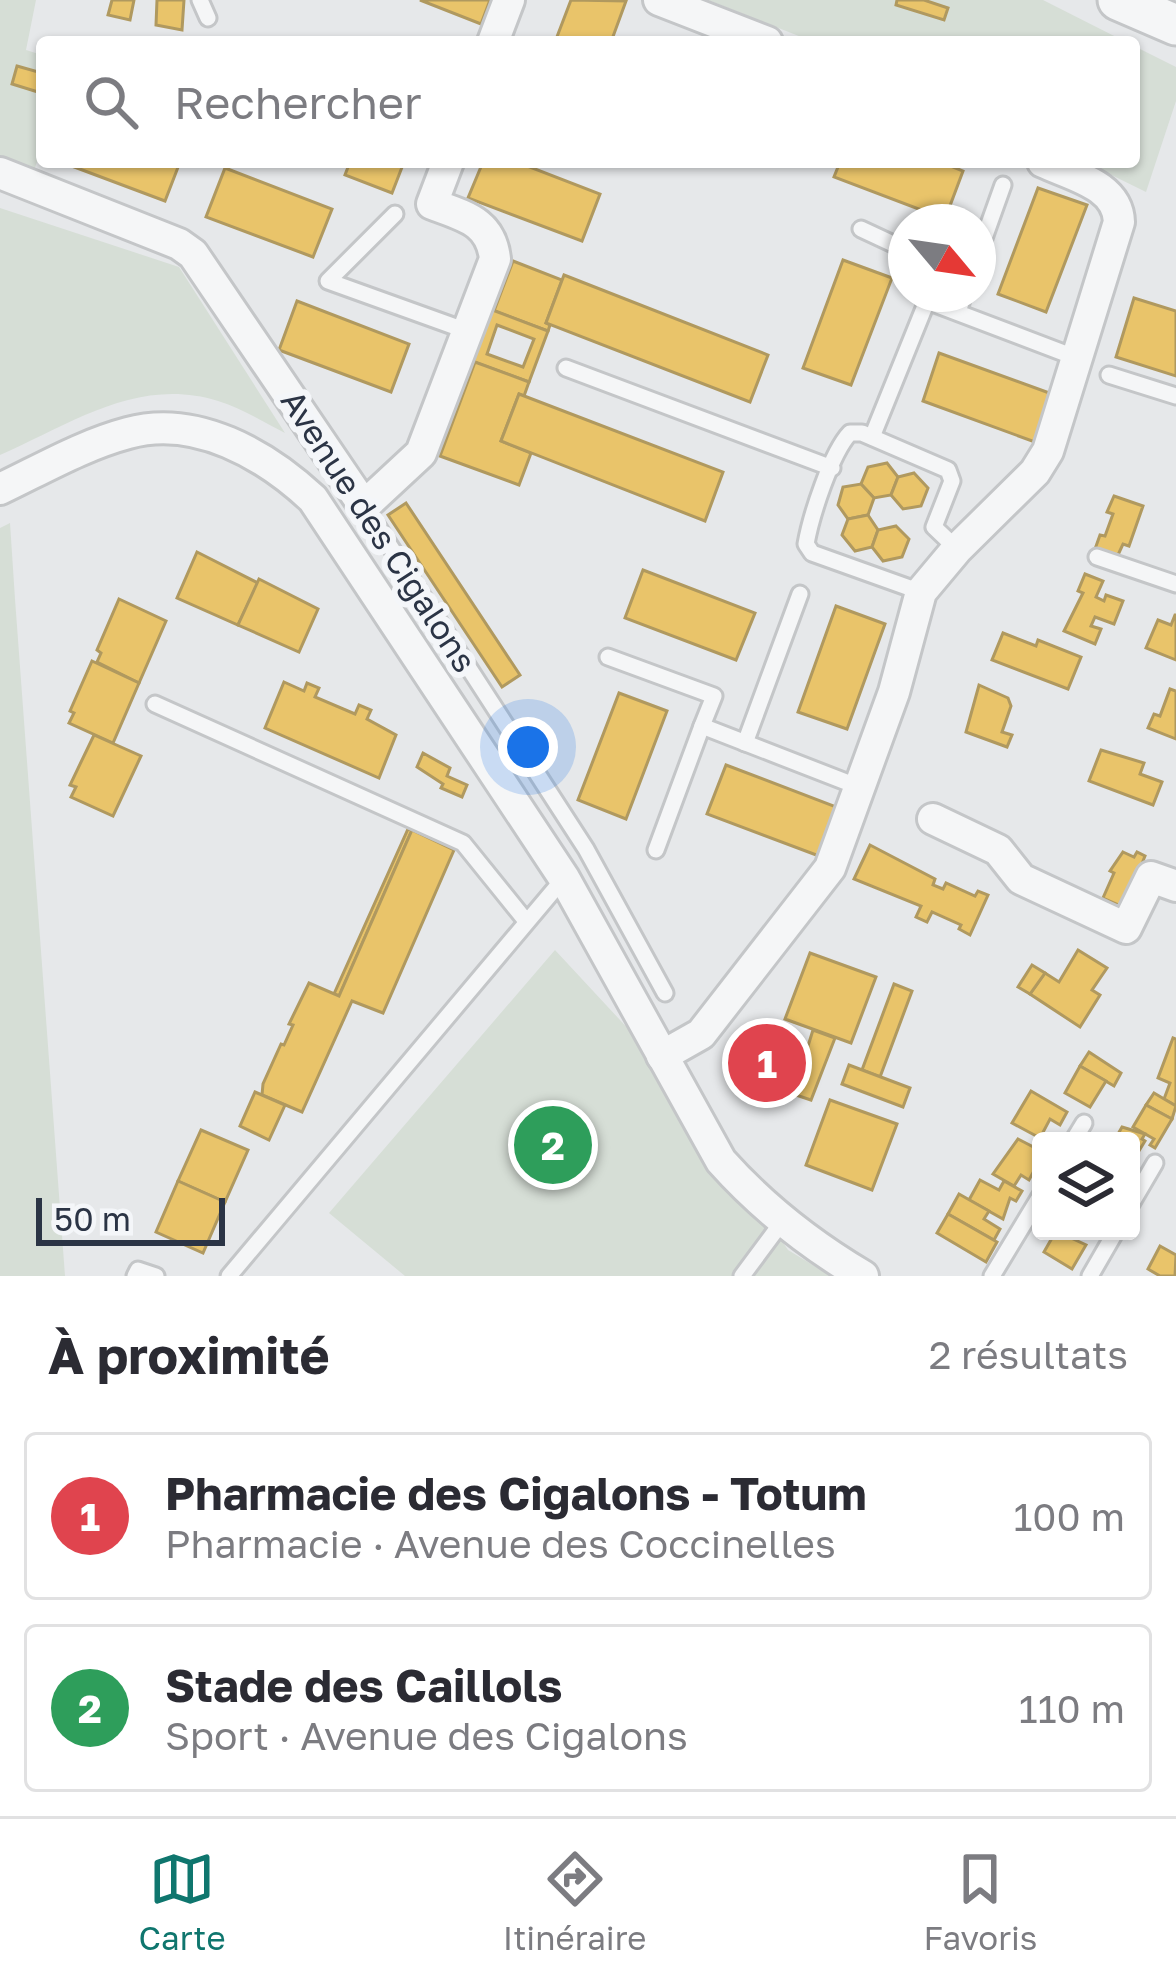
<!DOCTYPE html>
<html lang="fr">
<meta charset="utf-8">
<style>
:root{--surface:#fff;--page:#f7f7f7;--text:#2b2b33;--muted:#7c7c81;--line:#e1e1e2;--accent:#0f766e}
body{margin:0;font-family:"Golos Text",sans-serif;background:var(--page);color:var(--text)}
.controls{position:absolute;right:36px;bottom:36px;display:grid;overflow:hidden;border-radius:12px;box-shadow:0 3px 9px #0004}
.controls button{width:108px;height:108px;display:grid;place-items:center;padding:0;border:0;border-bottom:3px solid var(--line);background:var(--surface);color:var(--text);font:60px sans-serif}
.compass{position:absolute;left:888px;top:204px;width:108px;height:108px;border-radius:50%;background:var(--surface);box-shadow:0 3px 9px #0004;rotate:119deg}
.scale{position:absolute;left:36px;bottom:30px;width:189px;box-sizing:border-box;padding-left:12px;border:6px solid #2b3445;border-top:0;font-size:33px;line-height:42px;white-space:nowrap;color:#2b3445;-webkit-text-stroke:9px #f4f6f9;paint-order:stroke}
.you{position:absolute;left:528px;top:747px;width:42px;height:42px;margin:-30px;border:9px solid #fff;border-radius:50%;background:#1a73e8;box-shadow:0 0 0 18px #1a73e833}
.badge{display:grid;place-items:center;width:78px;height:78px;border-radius:50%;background:var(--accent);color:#fff;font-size:39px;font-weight:700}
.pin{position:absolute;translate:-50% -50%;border:6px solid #fff;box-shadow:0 3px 12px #0006}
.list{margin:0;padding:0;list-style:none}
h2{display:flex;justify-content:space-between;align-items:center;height:156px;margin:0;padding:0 48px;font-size:51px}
h2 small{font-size:39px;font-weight:400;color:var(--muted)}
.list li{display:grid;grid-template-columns:78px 1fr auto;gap:36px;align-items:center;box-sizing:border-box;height:168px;margin:0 24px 24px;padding:0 24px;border:3px solid var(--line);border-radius:12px}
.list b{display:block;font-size:45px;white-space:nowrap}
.list p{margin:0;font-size:39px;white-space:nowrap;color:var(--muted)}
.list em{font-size:39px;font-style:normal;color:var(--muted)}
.icon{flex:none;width:66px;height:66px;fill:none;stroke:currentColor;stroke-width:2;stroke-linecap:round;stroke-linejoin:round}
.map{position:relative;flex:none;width:1176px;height:1276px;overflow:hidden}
.search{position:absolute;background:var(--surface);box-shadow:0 3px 9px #0004;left:36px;right:36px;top:36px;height:132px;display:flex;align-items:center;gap:30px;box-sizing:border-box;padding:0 42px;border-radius:12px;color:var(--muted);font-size:45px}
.sheet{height:540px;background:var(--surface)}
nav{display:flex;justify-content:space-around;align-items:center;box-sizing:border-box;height:168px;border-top:3px solid var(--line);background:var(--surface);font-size:33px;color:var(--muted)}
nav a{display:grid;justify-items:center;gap:6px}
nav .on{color:var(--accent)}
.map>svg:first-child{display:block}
</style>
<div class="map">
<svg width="1176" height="1276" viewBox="0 0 1176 1276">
<rect width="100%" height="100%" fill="#e6e8ea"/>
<g fill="#d6ded6">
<polygon points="0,0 36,0 26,50 42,55 42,148 32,176 0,163"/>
<polygon points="708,0 1043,0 1126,42 814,42"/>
<polygon points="1134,46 1176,67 1176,101 1146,192 1085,162 1134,162"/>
<path d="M0,208L179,267L285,433C264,422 241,408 218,401C138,376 71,424 0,455Z"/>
<polygon points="10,523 15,599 65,1276 0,1276 0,528"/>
<polygon points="555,950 672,1076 788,1250 831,1276 405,1276 329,1213"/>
</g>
<g fill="#e9c46a" stroke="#b0995f" stroke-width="3" fill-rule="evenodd">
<polygon points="112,0 134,0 130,20 108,15"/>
<polygon points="157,0 184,0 182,30 156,25"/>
<polygon points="420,0 490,0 481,24"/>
<polygon points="571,0 626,1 611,42 555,42"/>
<polygon points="897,0 924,0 948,8 944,20 896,5"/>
<polygon points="17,66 42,73 38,92 12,84"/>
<polygon points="61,162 180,162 165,201"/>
<polygon points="350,162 404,162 392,193 345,175"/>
<polygon points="483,162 517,162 600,194 582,241 468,198"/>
<polygon points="840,162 941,162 963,171 945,219 834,177"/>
<polygon points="225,168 332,209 313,257 206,217"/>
<polygon points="1038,188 1087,205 1046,312 998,294"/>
<polygon points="843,260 892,278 851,385 803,368"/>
<polygon points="513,261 562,280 546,323 550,325 548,331 494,311"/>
<polygon points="564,275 768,355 750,402 546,323"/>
<polygon points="1134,298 1176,311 1176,376 1116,357"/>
<polygon points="297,301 409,344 391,392 279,350"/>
<path d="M490,309L548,331L529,382L471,361ZM497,325L534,339L523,367L487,354Z"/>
<polygon points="939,353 1052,394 1035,442 923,401"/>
<polygon points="475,362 529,382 524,396 519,394 501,441 531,453 519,485 440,456"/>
<polygon points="519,394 723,472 705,521 501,441"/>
<polygon points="887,463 898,477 891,495 874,498 861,484 868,467"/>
<polygon points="914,473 928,488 921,506 903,509 891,495 898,477"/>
<polygon points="861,484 874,498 868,515 848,519 838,505 843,487"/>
<polygon points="1114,496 1143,506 1129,546 1123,544 1117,557 1095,549 1100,535 1105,536 1113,514 1107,512"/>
<polygon points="406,503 520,675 502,687 388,515"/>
<polygon points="868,515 878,530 872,547 855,551 842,535 848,519"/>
<polygon points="896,526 909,539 902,557 883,561 872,547 878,530"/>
<polygon points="197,552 258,583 238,625 177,598"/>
<polygon points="643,570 755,613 736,660 625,618"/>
<polygon points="1085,574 1103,581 1096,597 1104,601 1106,595 1123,601 1114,624 1095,617 1091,626 1101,629 1095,644 1064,631 1083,593 1078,591"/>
<polygon points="259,579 318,609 299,652 238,625"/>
<polygon points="119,599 166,621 139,683 97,662 101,653 97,650"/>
<polygon points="836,606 885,624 847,729 798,712"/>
<polygon points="1175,615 1176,615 1176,660 1146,648 1158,620 1171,625"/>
<polygon points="1003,633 1036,646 1038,640 1081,657 1068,689 992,660"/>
<polygon points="92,661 139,683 113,743 69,723 74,713 70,711"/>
<polygon points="284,682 304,691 307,683 319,688 315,697 355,714 359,705 371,710 367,719 396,735 379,778 265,728"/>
<polygon points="979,685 1008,698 1011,706 1002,732 1012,735 1007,747 966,732"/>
<polygon points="1170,689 1176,691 1176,739 1148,728 1154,714 1160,716"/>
<polygon points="619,693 667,711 626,819 578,800"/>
<polygon points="94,735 141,756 113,816 71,797 76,787 70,785"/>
<polygon points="1101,750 1144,763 1140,774 1162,782 1153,805 1089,781"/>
<polygon points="423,753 450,768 447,776 467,785 462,797 441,788 443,784 417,767"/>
<polygon points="726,765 839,808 819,856 707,814"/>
<polygon points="408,829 412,830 339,996 334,994"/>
<polygon points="412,830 454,850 383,1013 352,1001 302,1112 262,1095 263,1084 281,1044 284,1045 293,1025 289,1024 309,983 339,996"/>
<polygon points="870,845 935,879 933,885 943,889 946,883 975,896 978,891 988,895 970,935 959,929 961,925 932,912 927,922 916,917 921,906 854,879"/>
<polygon points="1123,852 1134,857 1137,852 1145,856 1143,861 1151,865 1130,910 1103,898 1114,873 1110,871"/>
<polygon points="1078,950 1107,968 1092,990 1100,995 1080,1027 1030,994 1045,973 1059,982"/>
<polygon points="810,953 876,977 851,1043 785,1019"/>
<polygon points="1032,965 1045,973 1030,994 1018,987"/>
<polygon points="894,984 912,991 880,1077 862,1070"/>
<polygon points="813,1030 835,1038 811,1100 793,1094"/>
<polygon points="1173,1038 1176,1039 1176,1106 1164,1099 1170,1083 1158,1078"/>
<polygon points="1089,1052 1121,1073 1114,1086 1080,1066"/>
<polygon points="849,1065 910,1088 903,1107 842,1084"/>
<polygon points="1080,1066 1106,1081 1090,1107 1065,1093"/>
<polygon points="1031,1091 1067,1112 1060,1125 1050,1119 1040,1138 1012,1123"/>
<polygon points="255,1092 285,1105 269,1140 240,1126"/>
<polygon points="1154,1093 1176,1106 1172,1119 1146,1105"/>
<polygon points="830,1100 897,1124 872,1190 806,1165"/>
<polygon points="1146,1105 1172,1119 1155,1148 1150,1145 1154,1139 1133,1127"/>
<polygon points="1122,1127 1145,1134 1142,1139 1145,1141 1134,1159 1131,1141 1114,1141"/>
<polygon points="201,1130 248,1150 225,1202 178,1181"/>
<polygon points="1018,1139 1041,1151 1041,1158 1029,1180 1021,1175 1014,1186 993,1174"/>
<polygon points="980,1180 999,1190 1004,1181 1022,1191 1016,1201 1010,1198 1003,1219 969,1200"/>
<polygon points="178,1181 225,1202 203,1253 156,1232"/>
<polygon points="959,1194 989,1211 984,1219 1000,1229 994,1240 948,1214"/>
<polygon points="948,1214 997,1242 986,1262 937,1233"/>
<polygon points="1056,1231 1086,1245 1072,1269 1044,1252"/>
<polygon points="1160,1246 1176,1255 1175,1276 1160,1276 1148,1269"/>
</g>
<polygon fill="#e76f51" stroke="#af5d4d" stroke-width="3" points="758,1032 793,1047 781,1081 745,1067"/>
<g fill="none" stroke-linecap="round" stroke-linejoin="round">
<defs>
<g id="service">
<polyline points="200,0 208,18"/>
<polyline points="395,214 328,281 467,331"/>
<polyline points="861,229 906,250"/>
<polyline points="978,255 1003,185"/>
<polyline points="928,294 927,301 1077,358"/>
<polyline points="958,312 964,294"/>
<polyline points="566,368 832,468"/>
<polyline points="1109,375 1176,396"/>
<polyline points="872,437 927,301"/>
<polyline points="364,506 586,849 665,993"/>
<polyline points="1097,557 1176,584"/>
<path d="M921,592L812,553L806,544C811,516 831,453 850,433H862L948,470L952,481L934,527L957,549"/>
<polyline points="608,657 714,696 702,726 859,787"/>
<polyline points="155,704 463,843 526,921"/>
<polyline points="745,743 800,594"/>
<polyline points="656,850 702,726"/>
<polyline points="1073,1141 1084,1123"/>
<polyline points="1131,1204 1155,1163"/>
<polyline points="135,1276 138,1270 156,1276"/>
<polyline points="229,1276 564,878"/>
<polyline points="742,1276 782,1222"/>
<polyline points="992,1276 1041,1195"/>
<polyline points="1090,1276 1116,1231"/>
</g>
<g id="minor">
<polyline points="659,0 767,42"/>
<polyline points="493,42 509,0"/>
<path d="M0,173L179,244L193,254L364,506L421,453L495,259C491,221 464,216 432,204L448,162"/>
<path d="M0,489C42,469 83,445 128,433C196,414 266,455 313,499L564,878L721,1161C763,1208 809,1244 863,1276"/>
<polyline points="933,819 998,850 1021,879 1126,928 1151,877 1176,886"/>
<path d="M662,1056L701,1034L830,868L894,692L921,592L957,549L1035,472L1048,451L1119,222C1118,185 1073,176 1043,162"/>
</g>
<polyline id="tertiary" points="1118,0 1176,25"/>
</defs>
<use href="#service" stroke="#c4c6c8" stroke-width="21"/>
<use href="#minor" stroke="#c4c6c8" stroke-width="36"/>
<use href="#tertiary" stroke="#c4c6c8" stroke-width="45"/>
<use href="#service" stroke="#f5f6f7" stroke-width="15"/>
<use href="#minor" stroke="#f5f6f7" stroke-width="30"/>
<use href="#tertiary" stroke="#f5f6f7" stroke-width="39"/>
</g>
<g text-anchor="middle" stroke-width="12" stroke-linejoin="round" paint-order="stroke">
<g font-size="33" fill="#2b3445" stroke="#f4f6f9">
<text transform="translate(379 531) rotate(57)" y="12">Avenue des Cigalons</text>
</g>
</g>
</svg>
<div class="controls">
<button><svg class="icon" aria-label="layers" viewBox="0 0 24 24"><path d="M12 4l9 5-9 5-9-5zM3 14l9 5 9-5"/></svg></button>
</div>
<svg class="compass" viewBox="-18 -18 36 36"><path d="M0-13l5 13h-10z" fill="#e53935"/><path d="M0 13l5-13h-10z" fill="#7c7c81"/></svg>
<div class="scale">50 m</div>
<div class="you"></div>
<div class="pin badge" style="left:767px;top:1063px;background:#e0444e">1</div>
<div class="pin badge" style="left:553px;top:1145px;background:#2e9e5b">2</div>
<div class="search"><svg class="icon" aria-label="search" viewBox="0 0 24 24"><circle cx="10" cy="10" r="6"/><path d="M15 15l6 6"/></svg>Rechercher</div>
</div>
<section class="sheet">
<h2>À proximité<small>2 résultats</small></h2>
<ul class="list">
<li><span class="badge" style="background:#e0444e">1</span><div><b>Pharmacie des Cigalons - Totum</b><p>Pharmacie · Avenue des Coccinelles</p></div><em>100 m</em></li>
<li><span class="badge" style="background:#2e9e5b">2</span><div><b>Stade des Caillols</b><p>Sport · Avenue des Cigalons</p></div><em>110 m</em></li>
</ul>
</section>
<nav>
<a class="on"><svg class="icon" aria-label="map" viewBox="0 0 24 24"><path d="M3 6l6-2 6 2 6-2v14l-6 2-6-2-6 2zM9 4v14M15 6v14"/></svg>Carte</a>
<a><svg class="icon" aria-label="directions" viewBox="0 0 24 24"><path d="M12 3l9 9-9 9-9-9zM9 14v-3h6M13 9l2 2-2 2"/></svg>Itinéraire</a>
<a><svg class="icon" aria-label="saved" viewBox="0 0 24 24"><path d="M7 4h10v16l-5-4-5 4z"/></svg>Favoris</a>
</nav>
